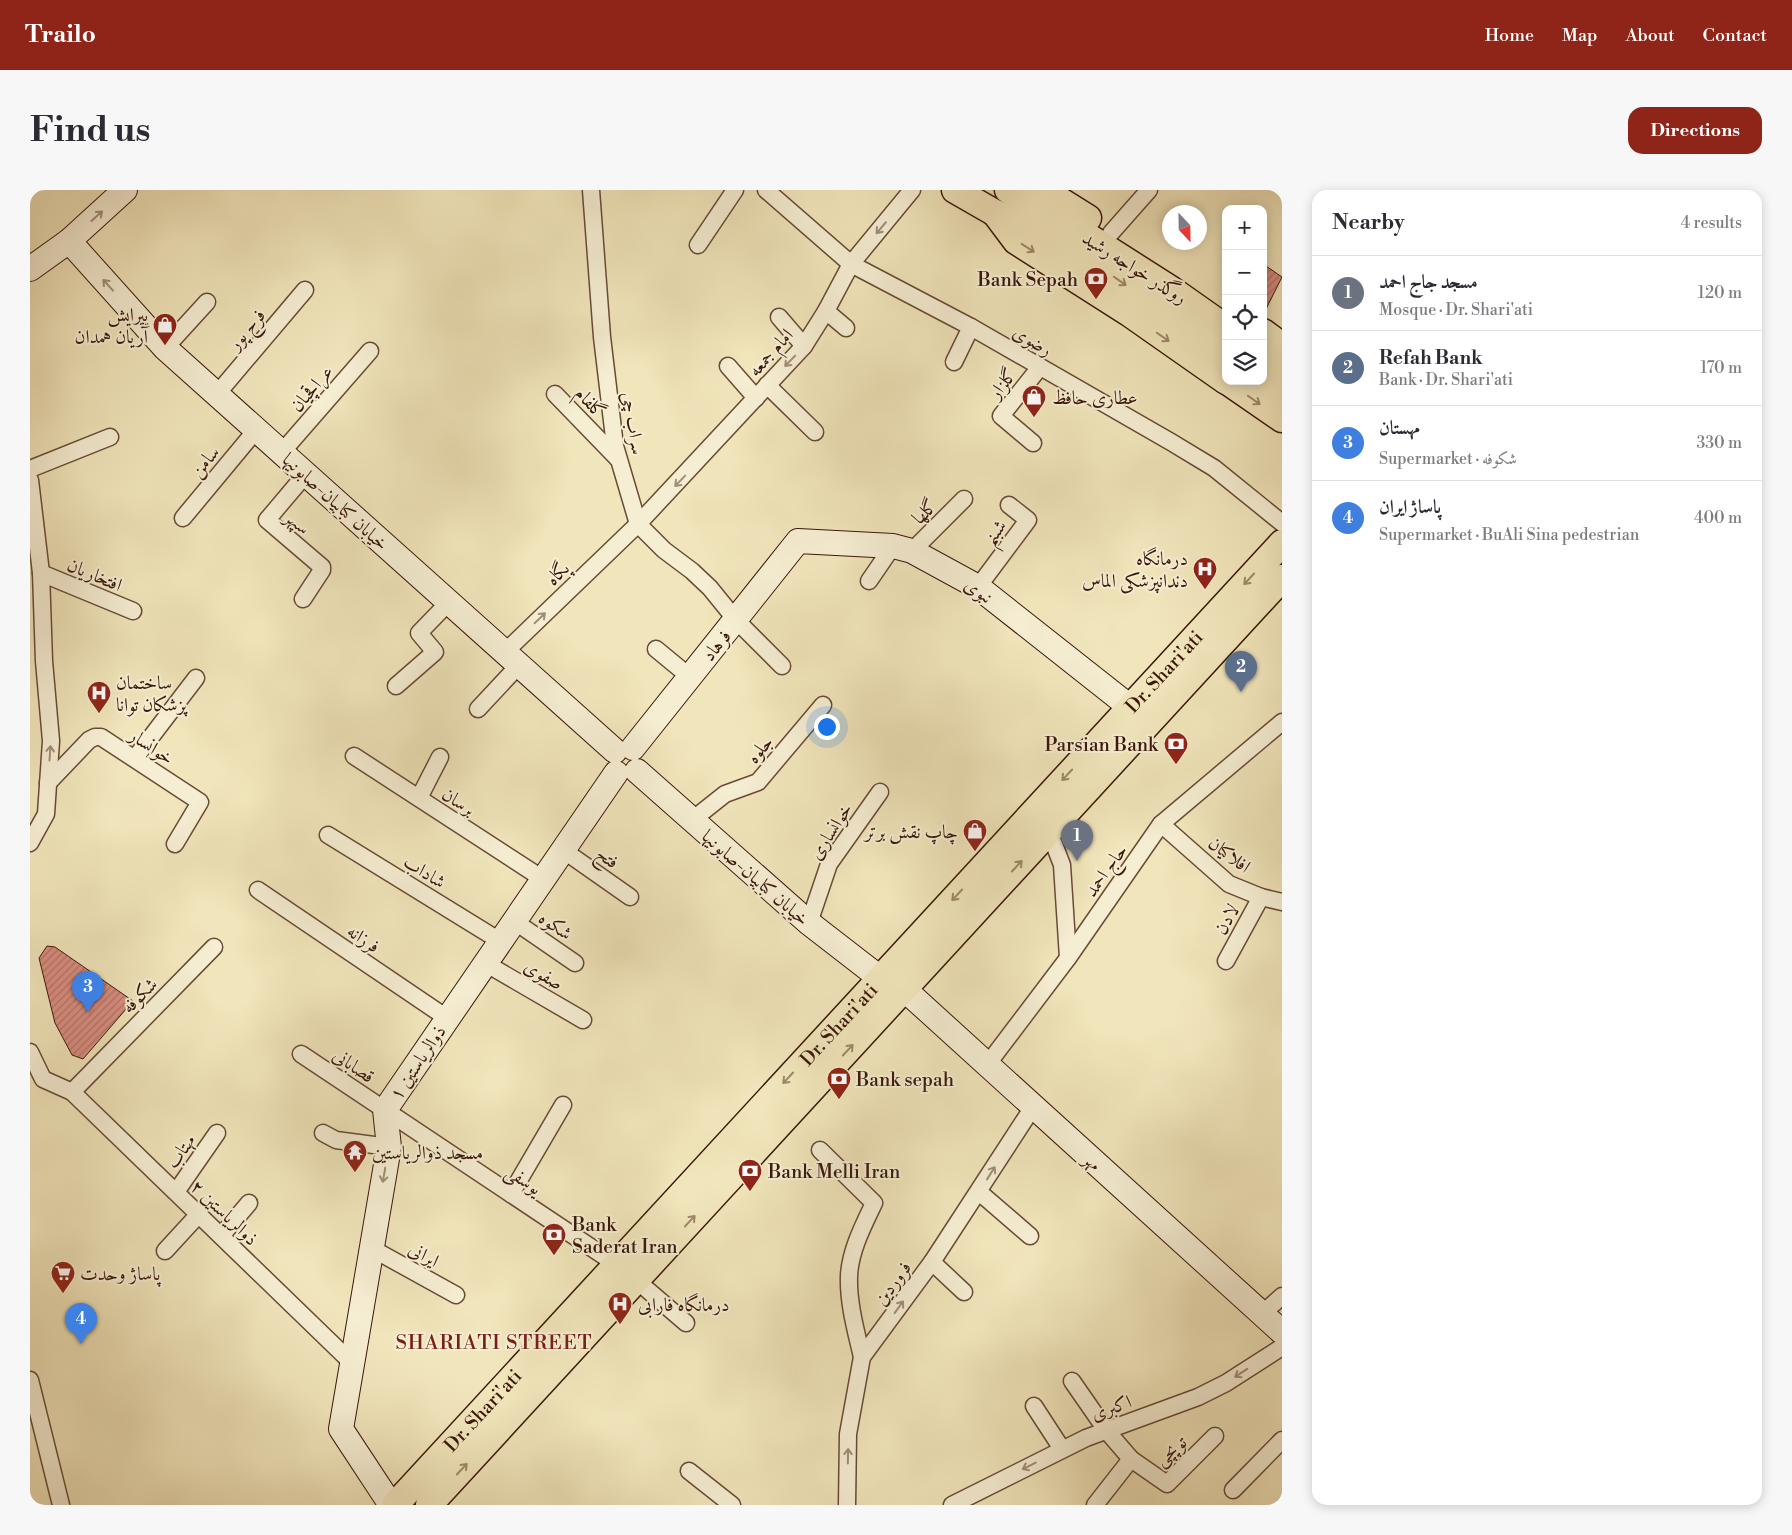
<!DOCTYPE html>
<meta charset="utf-8">
<style>
:root{--surface:#fff;--page:#f7f7f7;--text:#2b2b33;--muted:#7c7c81;--line:#e1e1e2;--accent:#8f2418}
body{margin:0;font-family:"Libre Bodoni",Amiri,serif;background:var(--page);color:var(--text)}
.controls{position:absolute;right:15px;top:15px;display:grid;overflow:hidden;border-radius:10px;box-shadow:0 2px 12px #0003}
.controls button{width:45px;height:45px;display:grid;place-items:center;padding:0;border:0;border-bottom:1px solid var(--line);background:var(--surface);color:var(--text);font:25px sans-serif}
.compass{position:absolute;left:1132px;top:15px;width:45px;height:45px;border-radius:50%;background:var(--surface);box-shadow:0 2px 12px #0003;rotate:158deg}
.you{position:absolute;left:796px;top:536px;width:18px;height:18px;margin:-12px;border:4px solid #fff;border-radius:50%;background:#1a73e8;box-shadow:0 0 0 8px #1a73e833}
.badge{display:grid;place-items:center;width:32px;height:32px;border-radius:50%;background:var(--accent);color:#fff;font-size:16px;font-weight:700}
.pin{position:absolute;translate:-50% -41px;filter:drop-shadow(0 1px 2px #0008)}
.pin::after{content:'';position:absolute;top:26px;width:18px;height:15px;background:inherit;clip-path:polygon(0 0,100% 0,50% 100%)}
.list{margin:0;padding:0;list-style:none}
h2{display:flex;justify-content:space-between;align-items:center;height:65px;margin:0;padding:0 20px;font-size:21px}
h2 small{font-size:16px;font-weight:400;color:var(--muted)}
.list li{display:grid;grid-template-columns:32px 1fr auto;gap:15px;align-items:center;box-sizing:border-box;height:75px;padding:0 20px;border-top:1px solid var(--line)}
.list b{display:block;font-size:19px;white-space:nowrap}
.list p{margin:0;font-size:16px;white-space:nowrap;color:var(--muted)}
.list em{font-size:16px;font-style:normal;color:var(--muted)}
.icon{flex:none;width:28px;height:28px;fill:none;stroke:currentColor;stroke-width:2;stroke-linecap:round;stroke-linejoin:round}
.map{position:relative;flex:none;width:1252px;height:1315px;overflow:hidden;border-radius:15px}
header{display:flex;align-items:center;gap:30px;box-sizing:border-box;height:70px;padding:0 25px;background:var(--accent);color:#fff}
header strong{font-size:24px}
nav{display:flex;gap:28px;margin-inline-start:auto;font-size:18px}
.intro{display:flex;align-items:center;justify-content:space-between;box-sizing:border-box;height:120px;padding:0 30px}
h1{margin:0;font-size:35px}
.button{padding:12px 22px;border-radius:15px;background:var(--accent);color:#fff;font-size:18px;font-weight:700}
main{display:flex;gap:30px;padding:0 30px}
aside{flex:1;background:var(--surface);border-radius:15px;box-shadow:0 2px 12px #0003}
.map>svg:first-child{display:block}
</style>
<header>
<strong>Trailo</strong>
<nav><a>Home</a><a>Map</a><a>About</a><a>Contact</a></nav>
</header>
<div class="intro"><h1>Find us</h1><a class="button">Directions</a></div>
<main>
<div class="map">
<svg width="1252" height="1315" viewBox="0 0 1252 1315">
<defs>
<pattern id="building-hatch" width="6" height="6" patternUnits="userSpaceOnUse" patternTransform="scale(1.25)"><rect width="6" height="6" fill="#da8e81"/><path d="M-1 1l2-2M0 6l6-6M5 7l2-2" fill="none" stroke="#b27368"/></pattern>
</defs>
<rect width="100%" height="100%" fill="#f1e5bb"/>
<filter id="stains"><feTurbulence type="fractalNoise" baseFrequency=".004" numOctaves="4"/><feColorMatrix values="0 0 0 0 .2 0 0 0 0 .09 0 0 0 0 .02 0 0 0 .5 -.17"/></filter>
<radialGradient id="worn" r=".72"><stop offset=".6" stop-color="#630" stop-opacity="0"/><stop offset="1" stop-color="#630" stop-opacity=".3"/></radialGradient>
<g fill="url(#building-hatch)" stroke="#39180a">
<polygon points="1233,74 1252,87 1233,125"/>
<polygon points="17,756 25,757 103,811 53,869 42,865 25,833 9,768"/>
</g>
<g fill="none" stroke-linecap="round" stroke-linejoin="round">
<defs>
<g id="street">
<polyline points="561,0 572,147 585,256 608,334 634,360 662,381 680,398 706,430 752,476"/>
<polyline points="736,0 821,74 941,137 1141,252 1184,278 1252,333"/>
<polyline points="1081,43 1119,0"/>
<polyline points="668,55 705,0"/>
<polyline points="796,121 816,138"/>
<polyline points="749,127 774,156"/>
<polyline points="135,158 177,112"/>
<polyline points="924,172 941,137"/>
<polyline points="698,176 726,208"/>
<polyline points="737,195 785,242"/>
<polyline points="187,204 275,100"/>
<polyline points="525,204 588,269"/>
<polyline points="1003,253 971,226 1010,177"/>
<polyline points="252,262 340,161"/>
<polyline points="0,279 80,247"/>
<polyline points="0,290 11,383 14,471 21,551 16,624 0,653"/>
<polyline points="153,328 226,240"/>
<polyline points="882,361 934,309"/>
<polyline points="11,383 103,421"/>
<polyline points="839,391 863,356"/>
<polyline points="948,397 998,330 979,315"/>
<polyline points="273,409 292,380 292,377 237,330 275,285"/>
<polyline points="626,459 660,487"/>
<polyline points="475,462 608,334 774,156 796,121 821,74 882,0"/>
<polyline points="366,496 405,462 389,443 419,412"/>
<polyline points="448,519 489,475"/>
<polyline points="324,566 513,689"/>
<polyline points="105,568 166,488"/>
<polyline points="18,593 59,550 65,547 71,547 170,612 145,654"/>
<polyline points="389,608 410,567"/>
<polyline points="661,631 695,604 728,592 793,515"/>
<polyline points="1131,634 1199,694 1231,707 1252,712"/>
<polyline points="1019,641 1032,675 1038,768"/>
<polyline points="298,645 470,751"/>
<polyline points="533,660 600,707"/>
<polyline points="228,700 417,828"/>
<polyline points="484,731 545,773"/>
<polyline points="779,733 799,674 850,602"/>
<polyline points="1196,771 1231,707"/>
<polyline points="455,773 553,830"/>
<polyline points="0,862 13,889 42,902 321,1172"/>
<polyline points="271,864 586,1074"/>
<polyline points="957,875 1038,768 1131,634 1252,532"/>
<polyline points="42,902 184,757"/>
<polyline points="293,943 306,950 359,957"/>
<path d="M790,960L844,1013C833,1036 820,1061 819,1086C818,1113 826,1141 832,1167"/>
<polyline points="146,1002 187,943"/>
<polyline points="949,1002 1000,1046"/>
<polyline points="481,1004 533,915"/>
<polyline points="191,1046 219,1013"/>
<polyline points="341,1058 426,1105"/>
<polyline points="135,1061 169,1024"/>
<polyline points="902,1072 934,1102"/>
<polyline points="606,1090 656,1133"/>
<polyline points="1232,1124 1252,1106"/>
<polyline points="0,1190 31,1315"/>
<polyline points="1042,1191 1076,1240 1101,1269 1137,1294 1185,1246"/>
<polyline points="1004,1216 1032,1259"/>
<polyline points="659,1281 702,1315"/>
<polyline points="1203,1300 1252,1250"/>
<polyline points="817,1315 818,1244 832,1167 902,1072 1003,917"/>
<polyline points="922,1315 1056,1248 1168,1207 1196,1193 1252,1157"/>
<polyline points="1065,1315 1101,1269"/>
</g>
<g id="secondary">
<polyline points="39,51 135,158 585,561"/>
<polyline points="0,79 39,51 95,0"/>
<polyline points="603,558 768,351 863,356 882,361 948,397 1100,517"/>
<polyline points="607,581 779,733 850,788"/>
<polyline points="874,799 1252,1142"/>
<polyline points="361,1315 311,1239 359,957 355,920 586,583"/>
</g>
<g id="primary">
<polyline points="925,0 965,23 1004,38 1085,87 1196,165"/>
<polyline points="978,0 1062,49 1142,100 1196,138"/>
<polyline points="998,0 1018,3 1058,28"/>
<polyline points="965,23 986,51 1099,123 1196,191"/>
<polyline points="1233,142 1252,156"/>
<polyline points="1233,166 1252,179"/>
<polyline points="1197,191 1252,229"/>
<polyline points="1233,191 1252,205"/>
<path id="s1" d="M365,1315L1252,353"/>
<polyline points="399,1315 1252,388"/>
</g>
</defs>
<use href="#street" stroke="#674b36" stroke-width="19"/>
<use href="#secondary" stroke="#39180a" stroke-width="26"/>
<use href="#primary" stroke="#39180a" stroke-width="29"/>
<use href="#street" stroke="#f6eed3" stroke-width="16"/>
<use href="#secondary" stroke="#f6eed3" stroke-width="24"/>
<use href="#primary" stroke="#f1e5bb" stroke-width="26"/>
</g>
<defs><path id="oneway-shaft" d="M-6 0H5M1.5-3L5.5 0L1.5 3" fill="none" stroke-width="1.6" stroke-linecap="round" stroke-linejoin="round" transform="scale(1.25)"/></defs>
<g stroke="#a18e79">
<use href="#oneway-shaft" transform="translate(67 26) rotate(-42)"/>
<use href="#oneway-shaft" transform="translate(851 38) rotate(130)"/>
<use href="#oneway-shaft" transform="translate(78 95) rotate(-132)"/>
<use href="#oneway-shaft" transform="translate(760 171) rotate(134)"/>
<use href="#oneway-shaft" transform="translate(650 291) rotate(134)"/>
<use href="#oneway-shaft" transform="translate(510 428) rotate(-44)"/>
<use href="#oneway-shaft" transform="translate(20 563) rotate(-86)"/>
<use href="#oneway-shaft" transform="translate(961 983) rotate(-58)"/>
<use href="#oneway-shaft" transform="translate(354 985) rotate(100)"/>
<use href="#oneway-shaft" transform="translate(869 1117) rotate(-54)"/>
<use href="#oneway-shaft" transform="translate(1211 1183) rotate(147)"/>
<use href="#oneway-shaft" transform="translate(818 1266) rotate(-89)"/>
<use href="#oneway-shaft" transform="translate(999 1276) rotate(153)"/>
</g>
<g stroke="#9e896b">
<use href="#oneway-shaft" transform="translate(998 58) rotate(33)"/>
<use href="#oneway-shaft" transform="translate(1090 91) rotate(35)"/>
<use href="#oneway-shaft" transform="translate(1133 147) rotate(35)"/>
<use href="#oneway-shaft" transform="translate(1224 210) rotate(35)"/>
<use href="#oneway-shaft" transform="translate(1219 389) rotate(133)"/>
<use href="#oneway-shaft" transform="translate(1037 585) rotate(133)"/>
<use href="#oneway-shaft" transform="translate(987 676) rotate(-47)"/>
<use href="#oneway-shaft" transform="translate(927 705) rotate(133)"/>
<use href="#oneway-shaft" transform="translate(818 860) rotate(-47)"/>
<use href="#oneway-shaft" transform="translate(758 888) rotate(133)"/>
<use href="#oneway-shaft" transform="translate(660 1031) rotate(-47)"/>
<use href="#oneway-shaft" transform="translate(432 1279) rotate(-47)"/>
</g>
<defs>
<symbol id="bank-pin" viewBox="-11 -11 22 30"><path d="M0 17L-7.5 6A9.5 9.5 0 1 1 7.5 6Z" fill="#8f2418" stroke="#f6eed3"/><path d="M-6-4H6V4H-6ZM0-2.3a2.3 2.3 0 1 0 0 4.6a2.3 2.3 0 1 0 0-4.6Z" fill="#fff"/></symbol>
<symbol id="shop-pin" viewBox="-11 -11 22 30"><path d="M0 17L-7.5 6A9.5 9.5 0 1 1 7.5 6Z" fill="#8f2418" stroke="#f6eed3"/><path d="M-5-2.5h2.3a2.7 3.5 0 0 1 5.4 0H5L5.5 6h-11ZM-1.5-2.5h3a1.5 2.3 0 0 0-3 0Z" fill="#fff"/></symbol>
<symbol id="hospital-pin" viewBox="-11 -11 22 30"><path d="M0 17L-7.5 6A9.5 9.5 0 1 1 7.5 6Z" fill="#8f2418" stroke="#f6eed3"/><path d="M-5-5h3v3.5h4V-5h3V5h-3V1.5h-4V5h-3Z" fill="#fff"/></symbol>
<symbol id="temple-pin" viewBox="-11 -11 22 30"><path d="M0 17L-7.5 6A9.5 9.5 0 1 1 7.5 6Z" fill="#8f2418" stroke="#f6eed3"/><path d="M0-6L5-2H3V0L6.5 2.5H4V6H1.5V3h-3V6H-4V2.5H-6.5L-3 0V-2H-5Z" fill="#fff"/></symbol>
<symbol id="supermarket-pin" viewBox="-11 -11 22 30"><path d="M0 17L-7.5 6A9.5 9.5 0 1 1 7.5 6Z" fill="#8f2418" stroke="#f6eed3"/><path d="M-6-5.5h2.5l.6 2H6L4.5 2H-2.5L-4.4-4H-6ZM-1.5 3.2a1.3 1.3 0 1 0 .1 0ZM3 3.2a1.3 1.3 0 1 0 .1 0Z" fill="#fff"/></symbol>
</defs>
<g fill-rule="evenodd">
<use href="#bank-pin" x="1052" y="75" width="28" height="38"/>
<use href="#shop-pin" x="121" y="121" width="28" height="38"/>
<use href="#shop-pin" x="990" y="193" width="28" height="38"/>
<use href="#hospital-pin" x="1161" y="365" width="28" height="38"/>
<use href="#hospital-pin" x="55" y="489" width="28" height="38"/>
<use href="#bank-pin" x="1132" y="540" width="28" height="38"/>
<use href="#shop-pin" x="931" y="627" width="28" height="38"/>
<use href="#bank-pin" x="795" y="875" width="28" height="38"/>
<use href="#temple-pin" x="311" y="948" width="28" height="38"/>
<use href="#bank-pin" x="706" y="967" width="28" height="38"/>
<use href="#bank-pin" x="510" y="1031" width="28" height="38"/>
<use href="#supermarket-pin" x="19" y="1069" width="28" height="38"/>
<use href="#hospital-pin" x="576" y="1100" width="28" height="38"/>
</g>
<g text-anchor="middle" stroke-width="4" stroke-linejoin="round" paint-order="stroke">
<g font-size="19" fill="#39180a" stroke="#f6eed3">
<text transform="translate(1105 77) rotate(32)" y="7">روگذر خواجه رشید</text>
<text transform="translate(216 139) rotate(-50)" y="7">فرح پور</text>
<text transform="translate(1003 150) rotate(30)" y="7">رضوی</text>
<text transform="translate(740 162) rotate(-48)" y="7">امام جمعه</text>
<text transform="translate(972 193) rotate(-52)" y="7">گلزار</text>
<text transform="translate(281 198) rotate(-49)" y="7">عراقچیان</text>
<text transform="translate(561 212) rotate(46)" y="7">گلفام</text>
<text transform="translate(604 233) rotate(80)" y="7">سراب چی</text>
<text transform="translate(174 271) rotate(-50)" y="7">سامن</text>
<text transform="translate(306 311) rotate(42)" y="7">خیابان کبابیان-صابونیها</text>
<text transform="translate(894 321) rotate(-45)" y="7">گلها</text>
<text transform="translate(268 332) rotate(39)" y="7">سپهر</text>
<text transform="translate(964 342) rotate(-54)" y="7">شبنم</text>
<text transform="translate(527 383) rotate(-44)" y="7">پگاه</text>
<text transform="translate(65 384) rotate(23)" y="7">افتخاریان</text>
<text transform="translate(949 400) rotate(34)" y="7">نبوی</text>
<text transform="translate(686 455) rotate(-51)" y="7">فرهاد</text>
<text dy="7" stroke="none"><textPath href="#s1" startOffset="1134">Dr. Shari'ati</textPath></text>
<text transform="translate(122 556) rotate(34)" y="7">خوانسار</text>
<text transform="translate(729 559) rotate(-50)" y="7">جلوه</text>
<text transform="translate(429 611) rotate(33)" y="7">برسان</text>
<text transform="translate(800 641) rotate(-57)" y="7">خوانساری</text>
<text transform="translate(1200 664) rotate(37)" y="7">افلاکیان</text>
<text transform="translate(578 667) rotate(35)" y="7">فتح</text>
<text transform="translate(1075 680) rotate(-55)" y="7">حاج احمد</text>
<text transform="translate(395 681) rotate(32)" y="7">شاداب</text>
<text transform="translate(726 687) rotate(41)" y="7">خیابان کبابیان-صابونیها</text>
<text transform="translate(1196 729) rotate(-61)" y="7">لادن</text>
<text transform="translate(526 735) rotate(34)" y="7">شکوه</text>
<text transform="translate(334 748) rotate(34)" y="7">فرزانه</text>
<text transform="translate(514 784) rotate(30)" y="7">صفوی</text>
<text transform="translate(109 805) rotate(-45)" y="7">شکوفه</text>
<text dy="7" stroke="none"><textPath href="#s1" startOffset="654">Dr. Shari'ati</textPath></text>
<text transform="translate(387 872) rotate(-56)" y="7">ذوالریاستین ۱</text>
<text transform="translate(324 875) rotate(34)" y="7">قصابانی</text>
<text transform="translate(150 961) rotate(-55)" y="7">مهتاب</text>
<text transform="translate(1063 971) rotate(42)" y="7">مهر</text>
<text transform="translate(494 989) rotate(34)" y="7">یوسفی</text>
<text transform="translate(195 1022) rotate(44)" y="7">ذوالریاستین ۲</text>
<text transform="translate(394 1064) rotate(29)" y="7">ایرانی</text>
<text transform="translate(862 1093) rotate(-54)" y="7">فروردین</text>
<text transform="translate(1081 1217) rotate(-20)" y="7">اکبری</text>
<text dy="7" stroke="none"><textPath href="#s1" startOffset="129">Dr. Shari'ati</textPath></text>
<text transform="translate(1140 1260) rotate(-40)" y="7">توپچی</text>
</g>
<g font-size="19" fill="#39180a" stroke="#f6eed3" text-anchor="start">
<text x="1048" y="96" text-anchor="end">Bank Sepah</text>
<text x="118" y="131" text-anchor="end">پیرایش<tspan x="118" dy="22">آریان همدان</tspan></text>
<text x="1022" y="214">عطاری حافظ</text>
<text x="1158" y="375" text-anchor="end">درمانگاه<tspan x="1158" dy="22">دندانپزشکی الماس</tspan></text>
<text x="86" y="499">ساختمان<tspan x="86" dy="22">پزشکان توانا</tspan></text>
<text x="1128" y="561" text-anchor="end">Parsian Bank</text>
<text x="928" y="648" text-anchor="end">چاپ نقش برتر</text>
<text x="826" y="896">Bank sepah</text>
<text x="342" y="969">مسجد ذوالریاستین</text>
<text x="738" y="988">Bank Melli Iran</text>
<text x="542" y="1041">Bank<tspan x="542" dy="22">Saderat Iran</tspan></text>
<text x="50" y="1090">پاساژ وحدت</text>
<text x="608" y="1121">درمانگاه فارابی</text>
</g>
<g font-size="20" letter-spacing="1" fill="#7a1f14" stroke="#f6eed3">
<text x="464" y="1159">SHARIATI STREET</text>
</g>
</g>
<rect width="100%" height="100%" filter="url(#stains)"/>
<rect width="100%" height="100%" fill="url(#worn)"/>
</svg>
<div class="controls">
<button>+</button>
<button>−</button>
<button><svg class="icon" aria-label="locate" viewBox="0 0 24 24"><circle cx="12" cy="12" r="6"/><path d="M12 2v4M12 18v4M2 12h4M18 12h4"/></svg></button>
<button><svg class="icon" aria-label="layers" viewBox="0 0 24 24"><path d="M12 4l9 5-9 5-9-5zM3 14l9 5 9-5"/></svg></button>
</div>
<svg class="compass" viewBox="-18 -18 36 36"><path d="M0-13l5 13h-10z" fill="#e53935"/><path d="M0 13l5-13h-10z" fill="#7c7c81"/></svg>
<div class="you"></div>
<div class="pin badge" style="left:1047px;top:671px;background:#6b7280">1</div>
<div class="pin badge" style="left:1211px;top:502px;background:#5c6f8a">2</div>
<div class="pin badge" style="left:58px;top:822px;background:#3f7fe0">3</div>
<div class="pin badge" style="left:51px;top:1154px;background:#3f7fe0">4</div>
</div>
<aside>
<h2>Nearby<small>4 results</small></h2>
<ul class="list">
<li><span class="badge" style="background:#6b7280">1</span><div><b>مسجد جاج احمد</b><p>Mosque · Dr. Shari'ati</p></div><em>120 m</em></li>
<li><span class="badge" style="background:#5c6f8a">2</span><div><b>Refah Bank</b><p>Bank · Dr. Shari'ati</p></div><em>170 m</em></li>
<li><span class="badge" style="background:#3f7fe0">3</span><div><b>مهستان</b><p>Supermarket · شکوفه</p></div><em>330 m</em></li>
<li><span class="badge" style="background:#3f7fe0">4</span><div><b>پاساژ ایران</b><p>Supermarket · BuAli Sina pedestrian</p></div><em>400 m</em></li>
</ul>
</aside>
</main>
